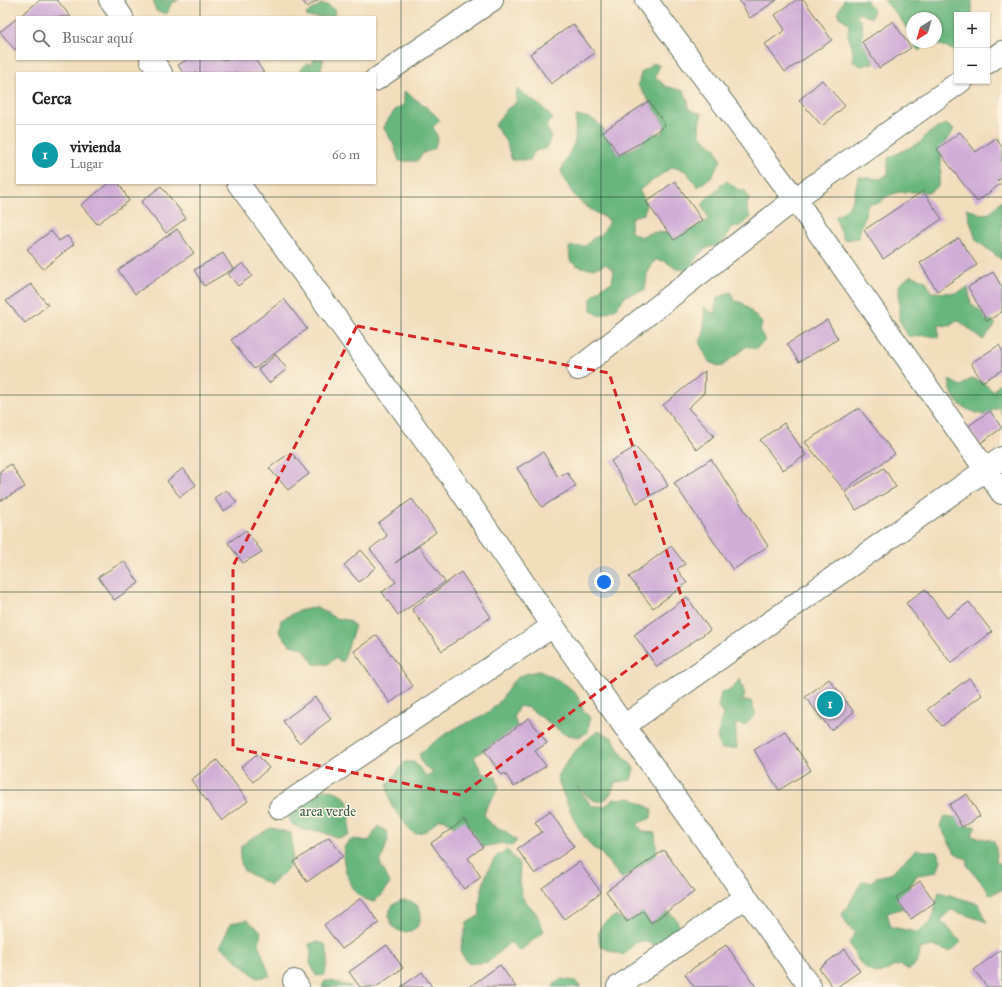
<!DOCTYPE html>
<html lang="es">
<meta charset="utf-8">
<style>
:root{--surface:#fff;--page:#f6f6f6;--text:#222;--muted:#767676;--line:#e0e0e0;--accent:#b5179e}
body{margin:0;font-family:"IM FELL Great Primer",serif;background:var(--page);color:var(--text)}
.controls{position:absolute;right:12px;top:12px;display:grid;overflow:hidden;border-radius:0px;box-shadow:0 1px 3px #0004}
.controls button{width:36px;height:36px;display:grid;place-items:center;padding:0;border:0;border-bottom:1px solid var(--line);background:var(--surface);color:var(--text);font:20px sans-serif}
.compass{position:absolute;left:906px;top:12px;width:36px;height:36px;border-radius:50%;background:var(--surface);box-shadow:0 1px 3px #0004;rotate:217deg}
.you{position:absolute;left:604px;top:582px;width:14px;height:14px;margin:-10px;border:3px solid #fff;border-radius:50%;background:#1a73e8;box-shadow:0 0 0 6px #1a73e833}
.badge{display:grid;place-items:center;width:26px;height:26px;border-radius:50%;background:var(--accent);color:#fff;font-size:13px;font-weight:700}
.pin{position:absolute;translate:-50% -50%;border:2px solid #fff;box-shadow:0 1px 4px #0006}
.list{margin:0;padding:0;list-style:none}
h2{display:flex;justify-content:space-between;align-items:center;height:52px;margin:0;padding:0 16px;font-size:17px}
h2 small{font-size:13px;font-weight:400;color:var(--muted)}
.list li{display:grid;grid-template-columns:26px 1fr auto;gap:12px;align-items:center;box-sizing:border-box;height:60px;padding:0 16px;border-top:1px solid var(--line)}
.list b{display:block;font-size:15px;white-space:nowrap}
.list p{margin:0;font-size:13px;white-space:nowrap;color:var(--muted)}
.list em{font-size:13px;font-style:normal;color:var(--muted)}
.icon{flex:none;width:22px;height:22px;fill:none;stroke:currentColor;stroke-width:2;stroke-linecap:round;stroke-linejoin:round}
.map{position:relative;flex:none;width:1002px;height:987px;overflow:hidden}
.search{position:absolute;background:var(--surface);box-shadow:0 1px 3px #0004;left:16px;top:16px;width:360px;height:44px;display:flex;align-items:center;gap:10px;box-sizing:border-box;padding:0 14px;border-radius:0px;color:var(--muted);font-size:15px}
.panel{position:absolute;background:var(--surface);box-shadow:0 1px 3px #0004;left:16px;top:72px;width:360px;height:112px;border-radius:0px}
.map>svg:first-child{display:block}
</style>
<div class="map">
<svg width="1002" height="987" viewBox="0 0 1002 987">
<rect width="100%" height="100%" fill="#fcf5e5"/>
<filter id="ink" filterUnits="userSpaceOnUse"><feTurbulence type="fractalNoise" baseFrequency=".025" numOctaves="2"/><feDisplacementMap in="SourceGraphic" scale="8" xChannelSelector="R" yChannelSelector="G"/><feConvolveMatrix kernelMatrix="1 2 1 2 8 2 1 2 1" color-interpolation-filters="sRGB"/></filter>
<filter id="wash" filterUnits="userSpaceOnUse"><feTurbulence type="fractalNoise" baseFrequency=".012" numOctaves="4" result="noise"/><feDisplacementMap in="SourceGraphic" scale="16" xChannelSelector="R" yChannelSelector="G"/><feGaussianBlur stdDeviation="0.9" result="paint"/><feColorMatrix in="noise" values="0 0 0 0 0 0 0 0 0 0 0 0 0 0 0 0 0 1.4 0 .05"/><feComposite in="paint" operator="in"/></filter>
<g filter="url(#wash)">
<rect width="100%" height="100%" fill="#f1debd"/>
<g fill="#68b57e" stroke="#447959" fill-rule="evenodd">
<polygon points="153,0 179,0 171,3 167,14 156,11"/>
<path d="M844,0H868L867,3L874,10L871,18L859,13L856,16C864,22 863,33 862,42L872,56L874,63L861,66L853,61V50L848,34L849,26L846,21L839,17L838,12Z"/>
<path d="M884,0H972V12L971,15H957V51C940,47 933,36 919,51L911,41L910,34L902,21ZM912,18H936V42H912Z"/>
<polygon points="321,4 328,5 335,10 334,17 307,17 306,14"/>
<polygon points="314,59 324,59 321,67 322,73 298,73 306,64 312,63"/>
<path d="M654,63L660,66L655,76L665,86L684,91L688,101V109L702,114L699,124L700,135L716,149L721,160L712,176L698,187L686,171L672,167L639,190L646,202L644,214L632,217L630,227L632,233L641,237C657,228 662,235 678,233C689,233 700,224 709,219L702,206L706,199C715,195 718,186 727,181L737,189L745,191L749,200C746,207 746,211 751,217L741,226L732,227L722,245C703,246 698,254 689,270L676,269L665,261L655,260L647,274L645,290L627,295L616,308L600,316L591,310V298L602,287L612,282L614,270L605,264C594,271 580,269 570,261L569,247L586,246L592,239L601,235L610,221C581,203 575,203 561,171L575,141L576,116C604,117 605,134 618,155L634,148L651,134L663,133L665,125L638,85L641,73Z"/>
<polygon points="517,89 542,107 553,119 546,126 551,136 547,148 535,151 530,160 512,160 506,142 495,125 507,109 516,103"/>
<polygon points="404,91 429,109 440,120 433,127 438,138 434,149 423,153 417,161 399,161 393,143 383,127 395,110 404,104"/>
<path d="M945,124L954,129L941,151V170L938,186L930,192H899L887,196L879,203L868,204L858,238L844,240L835,217C856,205 852,198 859,177L880,179L888,174V158L921,142L927,134Z"/>
<polygon points="1002,200 1002,260 976,240 966,208 981,214 990,213"/>
<path d="M911,275L926,281L931,292L957,293L968,287L971,304L996,324L983,340L958,320L950,326L939,325L938,338C925,333 921,337 908,336L899,320V285Z"/>
<polygon points="731,292 735,301 743,303 762,323 760,332 766,340 755,349 747,346 721,367 709,362 699,342 704,334 704,307 714,314 717,298"/>
<path d="M972,378L982,382L993,391L999,384L1002,383V415L999,407L984,415C961,408 953,405 949,380L961,386Z"/>
<polygon points="317,607 335,618 347,620 355,626 343,662 335,658 328,664 314,664 303,648 290,645 279,632 281,620 298,611"/>
<path d="M539,671C551,676 567,683 576,694C583,703 579,708 590,717L588,732L578,737L564,734L529,708L519,706L514,716L517,727L474,757L482,773L496,777L499,788L487,806L484,815L492,825L505,831L517,841L512,846L502,843L483,847L464,821L454,827L444,819L438,820L428,830L416,834L411,831L391,805L387,785L405,762H414L427,777L433,772L423,765L419,754C430,745 442,736 454,729C467,722 483,718 494,707C515,688 504,676 539,671Z"/>
<polygon points="740,679 745,695 742,701 751,701 756,714 745,725 735,724 737,748 720,749 717,737 723,714 718,708 721,692 730,690"/>
<path d="M598,731L613,738L620,752L634,768L631,780L615,782C612,794 604,808 590,798C585,795 580,789 576,786L592,806H605L614,799L631,798L652,809L651,818L637,824L643,832L655,833L657,855L622,879L601,853L592,847L583,835L574,820L557,779C567,758 579,745 598,731Z"/>
<path d="M324,789C355,793 350,810 349,835L338,838L319,831L303,830L292,824L286,813Z"/>
<polygon points="945,816 957,818 962,826 976,826 971,836 994,841 997,854 996,862 1002,864 1002,890 989,895 986,888 967,865 968,860 955,853 940,826"/>
<path d="M378,826L387,832L388,841L380,863L390,883L383,894L373,902C367,900 360,897 356,893C349,884 337,853 347,843C355,835 362,843 370,840Z"/>
<path d="M271,828L291,833C295,864 293,865 270,885L244,871L240,859L241,846L250,839Z"/>
<path d="M507,850L520,865L519,881L522,897L536,913L544,931L520,951L510,942L488,962L469,964L460,952L467,923L480,915C478,897 485,871 496,857C499,854 504,852 507,850Z"/>
<path d="M916,850L937,852L941,860L937,872L917,875L908,890L904,908L887,913L891,927L917,932L931,922L939,892L979,904L987,922L951,910L941,920L961,942L950,952L932,946L919,949L918,962L909,970L901,965L893,967L880,974C860,970 858,959 849,943L856,932L848,927L842,914C853,902 853,893 863,881L871,882L876,877L890,874Z"/>
<circle cx="405" cy="916" r="16"/>
<path d="M643,911L651,923L667,911C678,919 680,924 680,937L666,939L655,945C637,938 636,942 624,955L608,950L600,945C596,928 601,924 615,916L627,922Z"/>
<polygon points="247,920 261,931 259,945 270,976 257,978 220,946 231,923"/>
<polygon points="318,942 325,944 328,957 325,975 316,976 310,963 311,952 309,944"/>
<polygon points="562,979 575,981 581,987 553,987 554,984"/>
<polygon points="325,981 332,981 352,987 322,987"/>
</g>
<g id="blocks">
<g fill="#cfaed6">
<polygon points="40,0 57,0 71,17 19,17"/>
<polygon points="302,0 318,0 307,7"/>
<polygon points="739,0 777,0 750,18"/>
<polygon points="796,0 804,0 832,40 785,72 765,44 785,30 775,15"/>
<polygon points="17,18 17,48 15,50 0,32"/>
<polygon points="893,21 911,48 879,68 862,42"/>
<polygon points="573,24 595,53 551,84 530,54"/>
<polygon points="188,59 255,59 264,73 183,73 178,65"/>
<polygon points="822,80 845,106 822,126 799,100"/>
<polygon points="649,101 665,125 640,143 618,155 611,142 602,132"/>
<polygon points="960,132 976,152 996,138 1002,147 1002,178 997,181 1000,184 977,202 937,149"/>
<polygon points="675,181 702,220 674,240 646,202"/>
<polygon points="109,183 119,183 129,201 97,224 81,205"/>
<polygon points="161,186 186,218 166,233 141,202"/>
<polygon points="923,191 942,219 883,259 864,230"/>
<polygon points="177,229 194,253 135,294 118,270"/>
<polygon points="51,231 59,241 67,236 74,244 43,269 27,249"/>
<polygon points="959,238 977,265 937,291 920,263"/>
<polygon points="223,253 233,269 204,286 194,270"/>
<polygon points="243,263 252,276 238,286 228,274"/>
<polygon points="993,272 1002,287 1002,312 987,321 968,287"/>
<polygon points="31,284 48,305 25,323 6,301"/>
<polygon points="284,299 307,329 254,369 231,340"/>
<polygon points="827,320 838,339 799,362 787,344"/>
<polygon points="999,345 1002,350 1002,370 982,382 971,363"/>
<polygon points="276,355 287,369 269,383 258,369"/>
<polygon points="705,371 704,393 688,408 714,436 697,450 663,405"/>
<polygon points="859,408 895,454 844,490 805,442"/>
<polygon points="990,411 1002,428 979,444 967,427"/>
<polygon points="784,423 806,455 783,470 760,440"/>
<polygon points="635,447 662,475 668,486 637,503 611,461"/>
<polygon points="291,452 309,474 288,490 269,468"/>
<polygon points="543,452 558,477 567,472 576,486 542,507 517,468"/>
<polygon points="711,459 768,546 733,570 674,483"/>
<polygon points="11,464 25,487 0,501 0,471"/>
<polygon points="183,468 196,485 180,497 167,481"/>
<polygon points="884,468 896,487 856,510 845,492"/>
<polygon points="226,490 237,502 224,511 214,498"/>
<polygon points="412,499 436,532 395,563 419,546 445,582 398,615 382,592 396,582 370,549 387,536 378,523"/>
<polygon points="246,530 262,552 243,563 228,543"/>
<polygon points="671,546 685,564 677,569 687,583 653,608 629,577"/>
<polygon points="361,550 376,567 359,582 344,565"/>
<polygon points="124,561 139,583 114,600 98,577"/>
<polygon points="461,572 491,617 442,651 412,609"/>
<polygon points="925,589 947,618 969,602 992,632 951,663 906,603"/>
<polygon points="687,597 710,630 657,667 634,635"/>
<polygon points="377,635 413,686 390,703 354,651"/>
<polygon points="969,678 982,695 942,726 928,709"/>
<polygon points="829,679 854,712 831,730 805,697"/>
<polygon points="315,697 331,719 299,743 283,721"/>
<polygon points="529,718 547,743 535,751 546,766 514,787 505,773 502,775 484,750"/>
<polygon points="785,731 811,770 779,790 754,750"/>
<polygon points="257,754 269,768 253,782 241,767"/>
<polygon points="217,760 248,801 222,821 191,780"/>
<polygon points="967,794 980,816 962,827 949,805"/>
<polygon points="550,811 574,847 535,874 517,849 542,832 535,822"/>
<polygon points="464,820 483,847 468,858 481,877 464,889 431,843"/>
<polygon points="329,837 343,856 307,882 294,862"/>
<polygon points="664,850 694,892 651,923 643,911 627,922 606,891"/>
<polygon points="579,862 601,892 564,919 542,888"/>
<polygon points="920,881 935,902 911,919 896,898"/>
<polygon points="361,898 379,923 342,949 324,925"/>
<polygon points="387,945 403,968 376,987 360,987 349,972"/>
<polygon points="726,945 756,987 694,987 685,974"/>
<polygon points="845,949 860,971 837,987 833,987 819,968"/>
<polygon points="1002,949 1002,987 987,987 974,970"/>
<polygon points="500,965 516,987 469,987"/>
<polygon points="422,972 432,987 401,987"/>
</g>
</g>
</g>
<g filter="url(#ink)">
<use href="#blocks" fill-opacity="0" stroke="#687564" stroke-width="1"/>
<g fill="none" stroke-linecap="round" stroke-linejoin="round">
<defs>
<g id="street">
<polyline points="110,0 122,17"/>
<polyline points="646,0 795,199 1002,493"/>
<polyline points="151,59 161,73"/>
<polyline points="987,63 1002,52"/>
<polyline points="375,80 492,0"/>
<polyline points="238,183 455,482 553,626 810,987"/>
<polyline points="578,369 795,199 961,81"/>
<polyline points="624,726 1002,458"/>
<polyline points="280,808 553,626"/>
<polyline points="294,981 298,987"/>
<polyline points="618,987 746,897"/>
</g>
</defs>
<use href="#street" stroke="#687564" stroke-width="24"/>
<use href="#street" stroke="#fff" stroke-width="22"/>
</g>
</g>
<path fill="none" stroke="#d62828" stroke-width="3" stroke-dasharray="8 5" stroke-linejoin="round" d="M357,326L609,373L690,623L461,795L233,748V566Z"/>
<path fill="none" stroke="#1f3d34" stroke-width="1" stroke-opacity="0.55" d="M200,0V17M401,0V987M601,0V987M802,0V987M200,59V73M200,183V987M0,197H1002M0,395H1002M0,592H1002M0,790H1002"/>
<g text-anchor="middle" stroke-width="3" stroke-linejoin="round" paint-order="stroke">
<g font-size="14" fill="#325b47" stroke="#fcf5e5">
<text x="328" y="816">area verde</text>
</g>
</g>
</svg>
<div class="controls">
<button>+</button>
<button>−</button>
</div>
<svg class="compass" viewBox="-18 -18 36 36"><path d="M0-13l5 13h-10z" fill="#e53935"/><path d="M0 13l5-13h-10z" fill="#767676"/></svg>
<div class="you"></div>
<div class="pin badge" style="left:830px;top:704px;background:#0f9aa8">1</div>
<div class="search"><svg class="icon" aria-label="search" viewBox="0 0 24 24"><circle cx="10" cy="10" r="6"/><path d="M15 15l6 6"/></svg>Buscar aquí</div>
<section class="panel">
<h2>Cerca<small></small></h2>
<ul class="list">
<li><span class="badge" style="background:#0f9aa8">1</span><div><b>vivienda</b><p>Lugar</p></div><em>60 m</em></li>
</ul>
</section>
</div>
